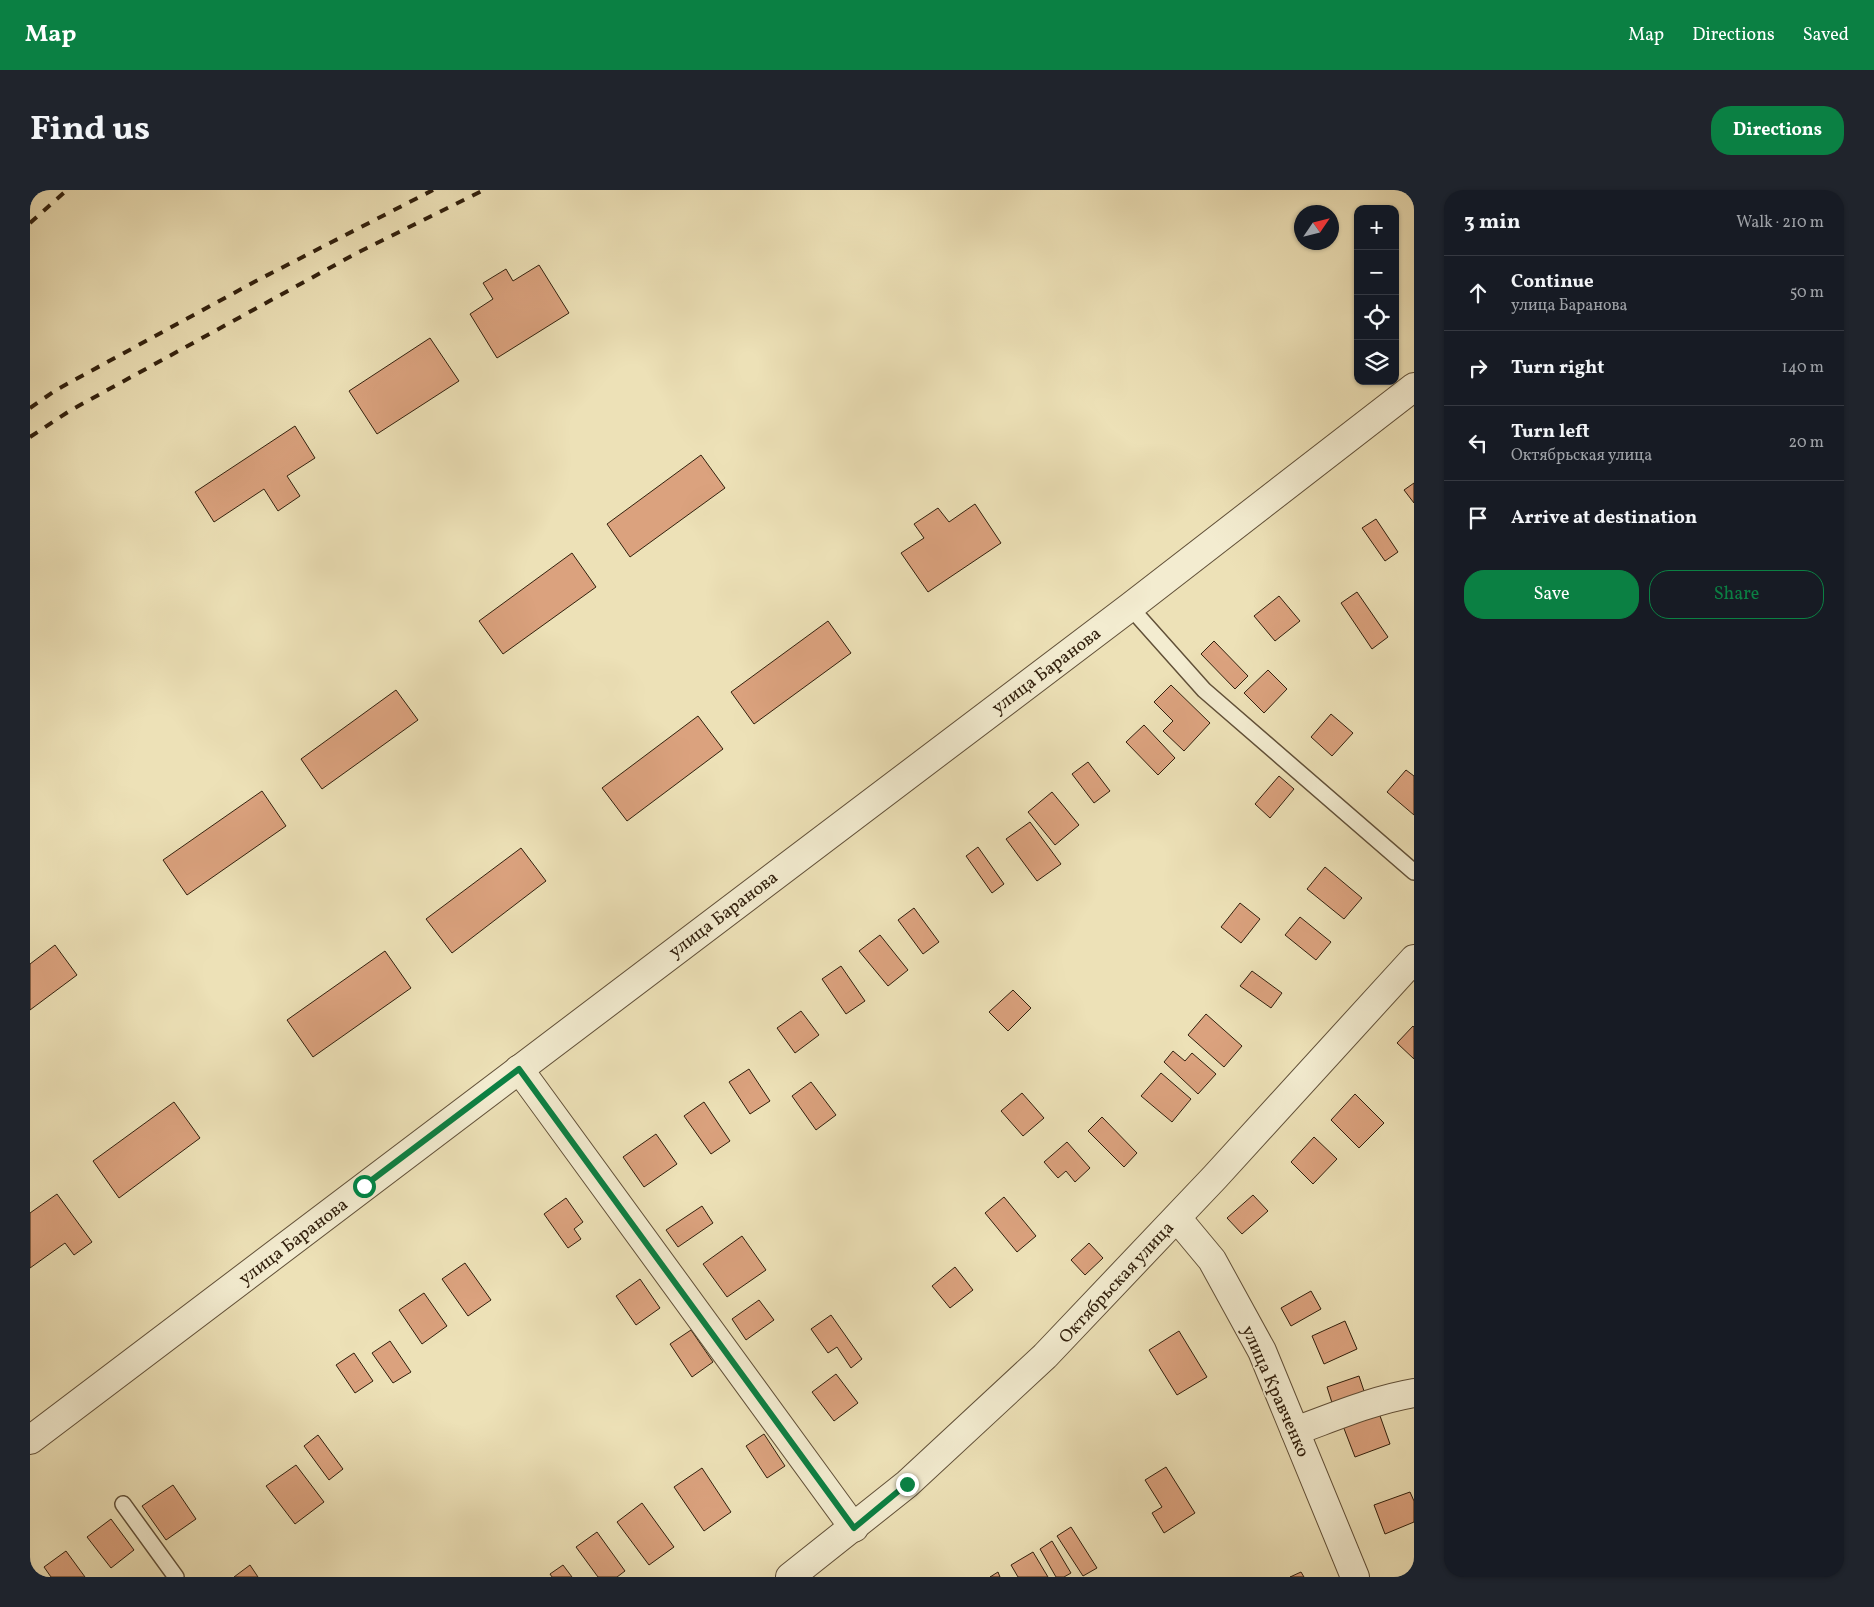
<!DOCTYPE html>
<meta charset="utf-8">
<style>
:root{--surface:#171b24;--page:#20242c;--text:#f1f3f6;--muted:#9ea1a6;--line:#363941;--accent:#0b8043}
body{margin:0;font-family:Vollkorn,serif;background:var(--page);color:var(--text)}
.controls{position:absolute;right:15px;top:15px;display:grid;overflow:hidden;border-radius:10px;box-shadow:0 1px 4px #0004}
.controls button{width:45px;height:45px;display:grid;place-items:center;padding:0;border:0;border-bottom:1px solid var(--line);background:var(--surface);color:var(--text);font:25px sans-serif}
.compass{position:absolute;left:1264px;top:15px;width:45px;height:45px;border-radius:50%;background:var(--surface);box-shadow:0 1px 4px #0004;rotate:55deg}
.stop{position:absolute;width:15px;height:15px;margin:-11px;border:4px solid #0b8043;border-radius:50%;background:#fff}
.stop.end{background:#0b8043;border-color:#fff;box-shadow:0 1px 5px #0008}
.list{margin:0;padding:0;list-style:none}
h2{display:flex;justify-content:space-between;align-items:center;height:65px;margin:0;padding:0 20px;font-size:21px}
h2 small{font-size:16px;font-weight:400;color:var(--muted)}
.list li{display:grid;grid-template-columns:32px 1fr auto;gap:15px;align-items:center;box-sizing:border-box;height:75px;padding:0 20px;border-top:1px solid var(--line)}
.list b{display:block;font-size:19px;white-space:nowrap}
.list p{margin:0;font-size:16px;white-space:nowrap;color:var(--muted)}
.list em{font-size:16px;font-style:normal;color:var(--muted)}
.actions{display:flex;gap:10px;padding:15px 20px}
.actions a{flex:1;padding:11px 0;border:1px solid var(--accent);border-radius:20px;text-align:center;font-size:18px;color:var(--accent)}
.actions .main{background:var(--accent);color:#fff}
.icon{flex:none;width:28px;height:28px;fill:none;stroke:currentColor;stroke-width:2;stroke-linecap:round;stroke-linejoin:round}
.map{position:relative;flex:none;width:1384px;height:1387px;overflow:hidden;border-radius:20px}
header{display:flex;align-items:center;gap:30px;box-sizing:border-box;height:70px;padding:0 25px;background:var(--accent);color:#fff}
header strong{font-size:24px}
nav{display:flex;gap:28px;margin-inline-start:auto;font-size:18px}
.intro{display:flex;align-items:center;justify-content:space-between;box-sizing:border-box;height:120px;padding:0 30px}
h1{margin:0;font-size:35px}
.button{padding:12px 22px;border-radius:20px;background:var(--accent);color:#fff;font-size:18px;font-weight:700}
main{display:flex;gap:30px;padding:0 30px}
aside{flex:1;background:var(--surface);border-radius:20px;box-shadow:0 1px 4px #0004}
.map>svg:first-child{display:block}
</style>
<header>
<strong>Map</strong>
<nav><a>Map</a><a>Directions</a><a>Saved</a></nav>
</header>
<div class="intro"><h1>Find us</h1><a class="button">Directions</a></div>
<main>
<div class="map">
<svg width="1384" height="1387" viewBox="0 0 1384 1387">
<rect width="100%" height="100%" fill="#ede1b7"/>
<filter id="stains"><feTurbulence type="fractalNoise" baseFrequency=".004" numOctaves="4"/><feColorMatrix values="0 0 0 0 .2 0 0 0 0 .09 0 0 0 0 .02 0 0 0 .5 -.17"/></filter>
<radialGradient id="worn" r=".72"><stop offset=".6" stop-color="#630" stop-opacity="0"/><stop offset="1" stop-color="#630" stop-opacity=".3"/></radialGradient>
<g fill="#dba27e" stroke="#32200d">
<polygon points="509,75 539,123 467,168 440,124 463,109 453,93 476,79 483,91"/>
<polygon points="400,148 429,191 347,244 319,201"/>
<polygon points="265,236 285,268 257,286 270,306 248,321 234,299 184,332 165,302"/>
<polygon points="671,265 695,298 600,367 577,334"/>
<polygon points="1384,293 1384,313 1374,300"/>
<polygon points="945,314 971,353 898,402 871,363 894,348 884,334 908,318 919,332"/>
<polygon points="1346,329 1368,362 1355,371 1332,338"/>
<polygon points="542,363 566,397 473,464 449,431"/>
<polygon points="1327,402 1358,447 1342,459 1311,413"/>
<polygon points="1249,406 1270,431 1245,451 1224,426"/>
<polygon points="798,431 821,463 724,534 701,502"/>
<polygon points="1184,451 1218,486 1205,499 1171,464"/>
<polygon points="1238,480 1257,499 1234,523 1214,503"/>
<polygon points="1141,495 1180,533 1154,561 1133,541 1143,531 1124,512"/>
<polygon points="366,500 388,530 292,599 271,569"/>
<polygon points="1301,524 1323,543 1302,566 1281,547"/>
<polygon points="668,526 693,559 597,631 572,598"/>
<polygon points="1114,535 1145,568 1128,585 1096,552"/>
<polygon points="1058,572 1080,601 1064,613 1042,584"/>
<polygon points="1376,580 1384,586 1384,625 1357,602"/>
<polygon points="1249,586 1264,599 1240,628 1225,614"/>
<polygon points="232,601 256,636 157,705 133,670"/>
<polygon points="1022,602 1049,635 1025,655 998,622"/>
<polygon points="1000,632 1031,674 1007,691 976,649"/>
<polygon points="948,657 974,694 962,703 936,666"/>
<polygon points="491,658 516,691 422,763 396,729"/>
<polygon points="1295,677 1332,708 1314,729 1277,699"/>
<polygon points="1210,713 1230,729 1211,753 1191,737"/>
<polygon points="884,718 909,752 893,764 868,730"/>
<polygon points="1270,727 1301,752 1286,770 1255,745"/>
<polygon points="850,745 878,780 858,796 829,761"/>
<polygon points="25,755 47,785 0,820 0,774"/>
<polygon points="355,761 381,798 283,867 257,830"/>
<polygon points="811,776 835,811 816,824 792,789"/>
<polygon points="1222,781 1252,803 1241,818 1210,796"/>
<polygon points="983,800 1001,818 978,841 959,822"/>
<polygon points="771,821 789,845 765,863 747,838"/>
<polygon points="1176,824 1212,856 1194,877 1158,845"/>
<polygon points="1383,836 1384,837 1384,869 1367,853"/>
<polygon points="1143,861 1155,871 1162,863 1186,884 1168,904 1134,872"/>
<polygon points="719,879 740,911 720,924 699,892"/>
<polygon points="1131,883 1161,909 1142,932 1111,906"/>
<polygon points="781,892 806,925 786,940 762,906"/>
<polygon points="992,903 1014,928 993,946 971,921"/>
<polygon points="1325,904 1354,933 1329,958 1301,930"/>
<polygon points="144,912 170,948 89,1008 63,971"/>
<polygon points="674,912 700,951 681,964 654,926"/>
<polygon points="1072,927 1107,963 1094,977 1058,941"/>
<polygon points="626,944 647,974 614,997 593,967"/>
<polygon points="1284,947 1307,969 1283,994 1261,972"/>
<polygon points="1037,952 1060,978 1045,992 1036,981 1028,988 1014,972"/>
<polygon points="27,1004 62,1052 44,1065 35,1053 0,1078 0,1023"/>
<polygon points="1223,1005 1238,1021 1212,1044 1197,1028"/>
<polygon points="974,1007 1006,1046 987,1062 955,1023"/>
<polygon points="536,1008 553,1032 544,1039 551,1049 538,1058 514,1024"/>
<polygon points="672,1016 683,1033 648,1057 636,1040"/>
<polygon points="712,1046 736,1080 697,1107 673,1074"/>
<polygon points="1059,1053 1073,1068 1055,1085 1041,1070"/>
<polygon points="435,1073 461,1110 438,1126 412,1089"/>
<polygon points="925,1077 943,1100 920,1118 902,1096"/>
<polygon points="610,1089 630,1118 606,1135 586,1106"/>
<polygon points="1281,1101 1291,1119 1261,1136 1251,1118"/>
<polygon points="394,1103 417,1136 392,1154 369,1120"/>
<polygon points="729,1110 744,1130 716,1150 702,1129"/>
<polygon points="801,1125 832,1169 821,1178 807,1157 798,1163 781,1139"/>
<polygon points="1315,1131 1327,1159 1294,1174 1282,1146"/>
<polygon points="661,1140 683,1172 662,1187 640,1154"/>
<polygon points="1149,1141 1177,1187 1147,1205 1119,1160"/>
<polygon points="360,1151 381,1182 363,1193 342,1163"/>
<polygon points="324,1163 343,1191 325,1203 306,1175"/>
<polygon points="806,1184 828,1213 804,1231 782,1202"/>
<polygon points="1329,1186 1336,1207 1304,1219 1297,1197"/>
<polygon points="1349,1223 1360,1254 1325,1267 1313,1236"/>
<polygon points="734,1244 755,1276 737,1288 716,1256"/>
<polygon points="288,1245 313,1279 299,1290 274,1256"/>
<polygon points="266,1275 294,1312 265,1334 236,1296"/>
<polygon points="1136,1277 1165,1323 1134,1343 1122,1323 1132,1317 1115,1290"/>
<polygon points="672,1278 701,1322 674,1341 644,1297"/>
<polygon points="143,1295 166,1329 136,1350 112,1316"/>
<polygon points="1380,1302 1384,1311 1384,1332 1355,1344 1344,1315"/>
<polygon points="612,1313 644,1357 619,1375 587,1332"/>
<polygon points="81,1329 104,1360 81,1378 57,1347"/>
<polygon points="1041,1337 1067,1378 1053,1386 1027,1346"/>
<polygon points="567,1342 595,1381 587,1387 568,1387 546,1357"/>
<polygon points="1022,1351 1041,1383 1034,1387 1026,1387 1010,1359"/>
<polygon points="36,1361 55,1387 21,1387 14,1377"/>
<polygon points="1003,1362 1018,1387 988,1387 981,1375"/>
<polygon points="220,1375 228,1387 204,1387"/>
<polygon points="533,1375 542,1387 522,1387 520,1384"/>
<polygon points="968,1382 970,1387 960,1387"/>
<polygon points="1271,1382 1274,1387 1260,1387"/>
</g>
<g fill="none" stroke-linecap="round" stroke-linejoin="round">
<defs>
<g id="service">
<polyline points="1100,417 1174,500 1384,682"/>
<polyline points="93,1314 146,1387"/>
</g>
<g id="minor">
<polyline points="489,879 824,1338"/>
<polyline points="1147,1028 1182,1070 1232,1161 1325,1387"/>
<path d="M1265,1241C1304,1227 1343,1210 1384,1203"/>
<polyline points="0,1250 1100,417 1384,197"/>
</g>
<polyline id="tertiary" points="760,1387 877,1294 1015,1166 1185,987 1384,769"/>
</defs>
<use href="#service" stroke="#615038" stroke-width="18"/>
<use href="#minor" stroke="#615038" stroke-width="30"/>
<use href="#tertiary" stroke="#615038" stroke-width="30"/>
<use href="#service" stroke="#f3ecd0" stroke-width="15"/>
<use href="#minor" stroke="#f3ecd0" stroke-width="28"/>
<use href="#tertiary" stroke="#f3ecd0" stroke-width="28"/>
<g stroke="#32200d" stroke-width="4" stroke-dasharray="9 9" stroke-linecap="butt">
<polyline points="0,33 37,0"/>
<polyline points="0,218 26,200 226,91 403,0"/>
<polyline points="0,247 41,220 325,64 454,0"/>
</g>
</g>
<g fill="none" stroke-linecap="round" stroke-linejoin="round">
<polyline stroke="#0b8043" stroke-width="6" points="334,996 489,879 824,1338 877,1294"/>
</g>
<g text-anchor="middle" stroke-width="4" stroke-linejoin="round" paint-order="stroke">
<g font-size="18" fill="#32200d" stroke="#f3ecd0">
<text transform="translate(1016 480) rotate(-37)" y="6">улица Баранова</text>
<text transform="translate(693 724) rotate(-37)" y="6">улица Баранова</text>
<text transform="translate(263 1051) rotate(-37)" y="6">улица Баранова</text>
<text transform="translate(1086 1092) rotate(-47)" y="6">Октябрьская улица</text>
<text transform="translate(1246 1201) rotate(66)" y="6">улица Кравченко</text>
</g>
</g>
<rect width="100%" height="100%" filter="url(#stains)"/>
<rect width="100%" height="100%" fill="url(#worn)"/>
</svg>
<div class="controls">
<button>+</button>
<button>−</button>
<button><svg class="icon" aria-label="locate" viewBox="0 0 24 24"><circle cx="12" cy="12" r="6"/><path d="M12 2v4M12 18v4M2 12h4M18 12h4"/></svg></button>
<button><svg class="icon" aria-label="layers" viewBox="0 0 24 24"><path d="M12 4l9 5-9 5-9-5zM3 14l9 5 9-5"/></svg></button>
</div>
<svg class="compass" viewBox="-18 -18 36 36"><path d="M0-13l5 13h-10z" fill="#e53935"/><path d="M0 13l5-13h-10z" fill="#9ea1a6"/></svg>
<div class="stop" style="left:334px;top:996px"></div>
<div class="stop end" style="left:877px;top:1294px"></div>
</div>
<aside>
<h2>3 min<small>Walk · 210 m</small></h2>
<ul class="list">
<li><svg class="icon" aria-label="ahead" viewBox="0 0 24 24"><path d="M12 20V5M6 11l6-6 6 6"/></svg><div><b>Continue</b><p>улица Баранова</p></div><em>50 m</em></li>
<li><svg class="icon" aria-label="right" viewBox="0 0 24 24"><path d="M7 20v-9h11M14 6l5 5-5 5"/></svg><div><b>Turn right</b></div><em>140 m</em></li>
<li><svg class="icon" aria-label="left" viewBox="0 0 24 24"><path d="M17 20v-9H6M10 6l-5 5 5 5"/></svg><div><b>Turn left</b><p>Октябрьская улица</p></div><em>20 m</em></li>
<li><svg class="icon" aria-label="arrive" viewBox="0 0 24 24"><path d="M6 21V4h12l-3 4 3 4H6"/></svg><div><b>Arrive at destination</b></div></li>
</ul>
<div class="actions"><a class="main">Save</a><a>Share</a></div>
</aside>
</main>
